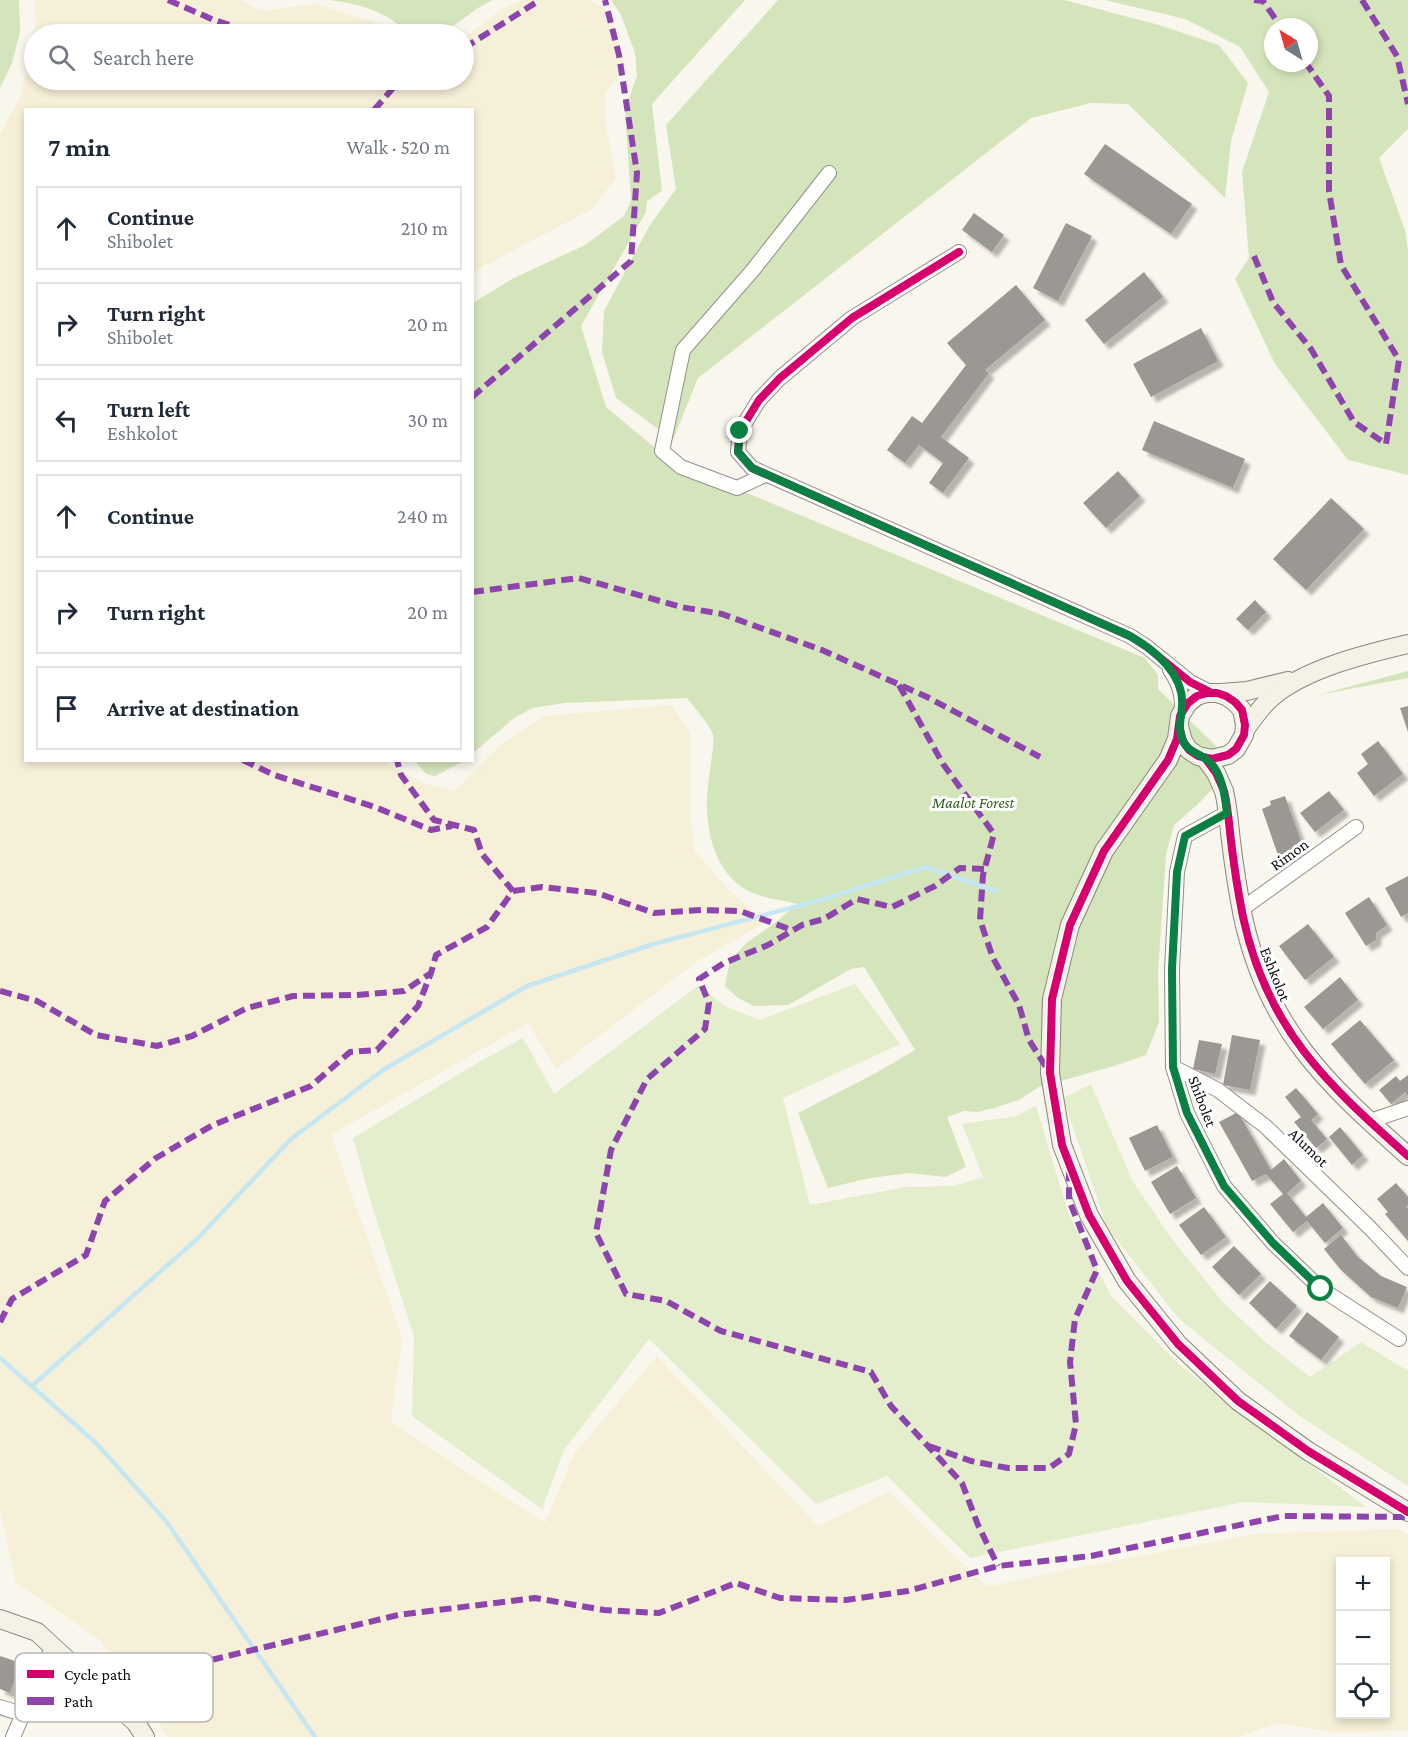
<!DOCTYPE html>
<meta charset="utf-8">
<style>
:root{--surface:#fff;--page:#f6f6f7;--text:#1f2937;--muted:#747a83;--line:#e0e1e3}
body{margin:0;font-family:"Crimson Pro",serif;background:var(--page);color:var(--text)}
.controls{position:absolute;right:18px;bottom:18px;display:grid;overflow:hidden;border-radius:0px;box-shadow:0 3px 9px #0003}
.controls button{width:54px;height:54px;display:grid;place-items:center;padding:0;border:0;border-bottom:2px solid var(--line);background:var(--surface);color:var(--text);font:30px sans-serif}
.compass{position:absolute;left:1264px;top:18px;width:54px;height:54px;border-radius:50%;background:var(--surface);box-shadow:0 3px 9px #0003;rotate:323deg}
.stop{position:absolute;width:18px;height:18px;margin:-14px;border:4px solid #0b8043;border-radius:50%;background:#fff}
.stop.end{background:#0b8043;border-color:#fff;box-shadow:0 2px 6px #0008}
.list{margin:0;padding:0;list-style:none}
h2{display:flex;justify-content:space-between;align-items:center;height:78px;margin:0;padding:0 24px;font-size:26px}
h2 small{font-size:20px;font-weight:400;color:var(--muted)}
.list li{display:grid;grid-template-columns:39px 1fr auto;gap:18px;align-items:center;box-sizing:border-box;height:84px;margin:0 12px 12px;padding:0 12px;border:2px solid var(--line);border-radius:0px}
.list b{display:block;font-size:22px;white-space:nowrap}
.list p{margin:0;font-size:20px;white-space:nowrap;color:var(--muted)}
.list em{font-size:20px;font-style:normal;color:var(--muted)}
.icon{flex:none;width:33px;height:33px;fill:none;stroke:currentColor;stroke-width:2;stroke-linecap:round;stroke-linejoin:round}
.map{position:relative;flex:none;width:1408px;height:1737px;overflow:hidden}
.search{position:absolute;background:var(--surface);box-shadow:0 3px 9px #0003;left:24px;top:24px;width:450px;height:66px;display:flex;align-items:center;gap:15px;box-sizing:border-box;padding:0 21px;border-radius:33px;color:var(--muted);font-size:22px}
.panel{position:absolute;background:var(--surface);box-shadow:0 3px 9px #0003;left:24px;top:108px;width:450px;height:654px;border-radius:0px}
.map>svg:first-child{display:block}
</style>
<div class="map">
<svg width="1408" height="1737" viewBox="0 0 1408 1737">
<defs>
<filter id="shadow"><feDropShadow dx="5.5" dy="5.5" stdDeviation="1.5" flood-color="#0004"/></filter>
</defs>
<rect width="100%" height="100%" fill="#f9f6ed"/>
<path fill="#f6f0d9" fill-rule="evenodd" d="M34,0H241L261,11L315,4L371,21L388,34H34V80H464V38L500,10L521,0H588L606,10L626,68L605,92V120L616,178L592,209L473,272L472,110H26V760L381,761L424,783L454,791L503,743L544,716L671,705L690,732V809L694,850L728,889L765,923L696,962L556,1069L528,1023L331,1135L402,1337L391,1422L545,1523L574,1454L657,1356L818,1526L889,1492L987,1587L1051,1573L1255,1534L1398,1529L1408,1535V1730L1340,1733L1276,1723L1239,1737H168L101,1641L16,1583L0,1510V134L20,97L36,23ZM1340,1562H1386V1714H1340Z"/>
<g fill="#e4eecd">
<polygon points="855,984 900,1044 783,1098 810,1205 906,1187 954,1186 983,1177 962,1124 1016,1116 1036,1106 1069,1215 1112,1297 1182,1367 1366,1507 1243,1502 970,1558 887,1476 816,1504 649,1339 564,1450 542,1509 412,1416 414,1336 371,1203 353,1138 479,1062 523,1038 554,1094 699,985 726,1007 760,1020"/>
<polygon points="1091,1084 1132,1180 1171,1238 1222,1301 1264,1341 1310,1377 1361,1342 1408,1371 1408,1486 1301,1417 1178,1318 1107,1227 1063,1098"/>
</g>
<g fill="#d5e5bb" fill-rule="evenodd">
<polygon points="0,0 19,0 20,32 12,63 0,88"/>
<path d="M329,0H493L478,8L442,34H409C386,11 361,4 329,0Z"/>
<path d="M611,0H745L652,104L662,191L647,201L646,212L581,326L606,407L672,462L1145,658L1158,675V689L1216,746L1212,789L1197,805L1174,825L1166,854L1158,973L1159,1022L1146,1055L1114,1066L1039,1087L1019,1100L994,1108L978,1112L964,1111L947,1117L966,1167L945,1177L910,1173L870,1178L828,1188L798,1113L876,1073L915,1050L864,967L851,969L788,1005L754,1006L738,998L725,986L730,961L745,944L776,922L797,904C778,899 756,898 740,886C710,862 704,820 708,785C709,776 715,741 713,735C711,726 693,706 687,698L564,703L533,708L514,718L473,753V303L512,279L585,245L624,216L631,201L625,110L637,76L635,53L621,15Z"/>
<polygon points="778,0 1064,0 1159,25 1219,45 1248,83 1231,141 1225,198 1128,104 1091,103 1031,118 698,378 673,440 616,398 602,352 604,311 650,225 676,189 666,125"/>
<path d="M1105,0H1408V129L1379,158L1405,230L1408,250V475L1348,460L1275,364L1235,279L1249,258L1242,172L1269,92L1240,47L1185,19ZM1273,27H1309V63H1273Z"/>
<polygon points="1408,671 1408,678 1318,695"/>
<polygon points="415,761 464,761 435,776 426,774"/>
</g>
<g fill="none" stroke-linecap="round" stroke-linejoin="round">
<g stroke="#c4e7f2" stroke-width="4.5">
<polyline points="0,1358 97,1444 166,1521 315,1737"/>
<polyline points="32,1386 198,1238 291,1139 383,1070 527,986 650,945 817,901 926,867 996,891"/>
</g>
</g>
<g fill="#9b9894" filter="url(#shadow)">
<polygon points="1105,144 1192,204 1171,234 1084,174"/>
<polygon points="974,213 1004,235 992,252 962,230"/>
<polygon points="1066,223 1092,236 1058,301 1033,288"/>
<polygon points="1144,272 1163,297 1104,344 1085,320"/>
<polygon points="1016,285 1045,320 985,370 989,373 941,437 969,458 943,493 929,483 943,463 919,445 905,463 887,450 912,416 922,423 966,365 947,343"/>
<polygon points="1201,328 1218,361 1151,397 1133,364"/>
<polygon points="1154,421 1245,459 1233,488 1142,450"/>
<polygon points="1118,471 1140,496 1106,528 1083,503"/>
<polygon points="1331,498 1364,529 1306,590 1273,559"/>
<polygon points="1255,600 1266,612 1248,630 1236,619"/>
<polygon points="1408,706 1408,732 1400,708"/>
<polygon points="1378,741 1403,774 1374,796 1357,773 1368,764 1361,754"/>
<polygon points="1329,791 1344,810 1315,832 1300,813"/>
<polygon points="1285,796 1305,852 1280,861 1262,809 1271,805 1270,801"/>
<polygon points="1408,876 1408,913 1401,917 1385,888"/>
<polygon points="1369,897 1387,925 1376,933 1376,940 1366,946 1345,913"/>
<polygon points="1308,924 1334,957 1305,980 1279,946"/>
<polygon points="1340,977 1358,1000 1323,1029 1304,1007"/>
<polygon points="1360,1020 1394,1060 1365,1084 1331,1044"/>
<polygon points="1232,1035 1260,1040 1250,1090 1223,1085"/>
<polygon points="1199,1040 1222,1044 1215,1074 1193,1069"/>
<polygon points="1408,1075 1408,1096 1405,1092 1391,1104 1379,1090 1396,1076 1400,1081"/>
<polygon points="1296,1088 1318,1114 1311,1120 1327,1139 1316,1148 1294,1122 1301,1117 1285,1097"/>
<polygon points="1238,1112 1271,1170 1284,1159 1301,1181 1287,1193 1306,1217 1323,1203 1343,1228 1325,1243 1307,1221 1293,1232 1270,1204 1283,1194 1266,1174 1252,1181 1219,1122"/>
<polygon points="1157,1125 1173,1157 1145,1171 1129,1138"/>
<polygon points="1340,1127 1363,1155 1352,1165 1329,1137"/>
<polygon points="1177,1166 1196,1198 1170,1214 1151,1182"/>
<polygon points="1396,1183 1408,1197 1408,1205 1406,1207 1408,1209 1408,1241 1385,1214 1388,1212 1377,1199"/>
<polygon points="1204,1207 1226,1237 1201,1255 1179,1225"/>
<polygon points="1341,1235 1357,1256 1381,1276 1407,1287 1398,1308 1371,1297 1341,1270 1324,1249"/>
<polygon points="1234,1246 1261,1274 1239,1295 1212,1267"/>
<polygon points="1270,1281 1297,1306 1276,1329 1249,1303"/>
<polygon points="1307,1312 1339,1337 1321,1360 1289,1336"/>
<polygon points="0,1656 21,1663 10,1693 0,1689"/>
</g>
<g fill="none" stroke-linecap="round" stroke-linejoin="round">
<defs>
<g id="street">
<polyline points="959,252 852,318 780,378 759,400 740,431 738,452 752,468 1130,636 1147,647 1190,682 1212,693"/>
<polyline points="765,475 737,488 681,467 662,451 683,350 753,270 829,173"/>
<path d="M1170,670C1180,684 1184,698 1181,714"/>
<polyline points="1227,813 1185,836 1177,872 1172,969 1173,1067 1187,1113 1224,1186 1273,1243 1321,1289 1399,1339"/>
<polyline points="1242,909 1356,827"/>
<polyline points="1173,1067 1218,1090 1265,1126 1370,1228 1408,1268"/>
<polyline points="1370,1121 1408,1108"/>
<polyline points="0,1707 22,1714"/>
<polyline points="13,1737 53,1646"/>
</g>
<g id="secondary">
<polyline points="1221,693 1247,691 1288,681"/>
<polyline points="1179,726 1183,741 1189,750 1198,756 1212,759 1228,755 1236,749 1244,735 1245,725 1242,710 1235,702 1226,696 1217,693 1207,693 1197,696 1188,703 1180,716 1177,739 1168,760 1104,851 1070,925 1052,999 1050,1073 1062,1145 1089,1215 1127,1281 1178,1344 1238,1401 1308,1451 1408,1512"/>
<path d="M1245,730C1253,718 1261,707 1271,698C1304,669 1365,654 1408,644"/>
<path d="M1205,758L1216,773L1224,791C1228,807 1229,824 1231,841C1234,866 1238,892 1243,917C1267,1029 1326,1083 1408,1156"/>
<polyline points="0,1619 37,1632 136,1723 145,1737"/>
</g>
</defs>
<use href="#street" stroke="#92908c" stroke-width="16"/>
<use href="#secondary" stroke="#888783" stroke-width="20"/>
<use href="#street" stroke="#fefefc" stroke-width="14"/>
<use href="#secondary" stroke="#f4f1e7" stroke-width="18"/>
<g stroke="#8e44ad" stroke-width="6" stroke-dasharray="12 6" stroke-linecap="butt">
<polyline points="168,0 214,20 257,34"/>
<polyline points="1254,0 1263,1 1281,27"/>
<polyline points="1362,0 1397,56 1408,104"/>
<polyline points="464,48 540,0"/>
<polyline points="374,110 400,80"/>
<polyline points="1254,256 1273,302 1311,349 1354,422 1386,444 1399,360 1341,265 1329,191 1329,96 1306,63"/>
<polyline points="472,397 631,261 637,173 619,55 605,0"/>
<polyline points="472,592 579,578 681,607 722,614 822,650 927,697 1040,757"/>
<polyline points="899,685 943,764 994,834 983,875 980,920 993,958 1019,1005 1029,1040 1048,1070"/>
<polyline points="243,760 274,775 375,807 431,830 452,826"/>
<polyline points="984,869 960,868 935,886 892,907 857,899 824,919 802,925 768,945 724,963 699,979 709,1003 705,1029 647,1079 611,1150 596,1233 626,1294 666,1301 721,1331 871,1372 891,1406 962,1483 978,1525 998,1566"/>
<polyline points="513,891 542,887 597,893 654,913 702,910 740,911 792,930"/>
<polyline points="0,991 37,1001 96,1035 157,1046 192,1036 247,1008 293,996 356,995 404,991 431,973"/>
<polyline points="0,1322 12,1299 86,1255 105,1201 156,1158 213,1125 311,1086 350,1052 377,1050 418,1006 431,973 436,955 487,927 513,891 482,854 474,830 434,820 401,775 397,760"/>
<polyline points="929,1446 971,1461 1008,1468 1049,1468 1069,1454 1076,1424 1070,1362 1075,1319 1097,1270 1069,1200 1069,1172"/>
<polyline points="90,1681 136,1662 171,1656 207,1661 398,1615 535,1598 604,1610 659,1613 736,1583 780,1598 846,1600 908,1591 998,1566 1091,1556 1283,1516 1408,1517"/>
</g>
<defs>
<g id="cycleway">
<polyline points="959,252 852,318 780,378 759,400 740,431 738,452 752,468 1130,636 1147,647 1190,682 1212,693"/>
<polyline points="1179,726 1183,741 1189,750 1198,756 1212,759 1228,755 1236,749 1244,735 1245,725 1242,710 1235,702 1226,696 1217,693 1207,693 1197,696 1188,703 1180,716 1177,739 1168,760 1104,851 1070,925 1052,999 1050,1073 1062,1145 1089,1215 1127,1281 1178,1344 1238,1401 1308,1451 1408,1512"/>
<path d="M1205,758L1216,773L1224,791C1228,807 1229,824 1231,841C1234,866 1238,892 1243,917C1267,1029 1326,1083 1408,1156"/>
</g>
</defs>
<use href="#cycleway" stroke="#fff" stroke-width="11"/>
<use href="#cycleway" stroke="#d6006c" stroke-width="8"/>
</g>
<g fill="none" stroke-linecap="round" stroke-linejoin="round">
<path stroke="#0b8043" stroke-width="8" d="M740,431L738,452L752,468L1130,636C1155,650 1185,675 1182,707C1181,720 1177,730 1184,743C1189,752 1198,753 1206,759C1222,770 1225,796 1227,813L1185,836L1177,872L1172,969L1173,1067L1187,1113L1224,1186L1273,1243L1321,1289"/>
</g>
<g text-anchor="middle" stroke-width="6" stroke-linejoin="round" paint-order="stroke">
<g font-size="16" font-style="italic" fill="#315f1d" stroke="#fff">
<text x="973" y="808">Maalot Forest</text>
</g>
<g font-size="16" fill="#0a0a0a" stroke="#fff">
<text transform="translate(1289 854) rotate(-36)" y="6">Rimon</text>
<text transform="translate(1276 974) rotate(68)" y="6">Eshkolot</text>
<text transform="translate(1203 1101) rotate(69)" y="6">Shibolet</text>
<text transform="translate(1309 1147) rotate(44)" y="6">Alumot</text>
</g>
</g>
<rect x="15" y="1653" width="198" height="69" rx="9" fill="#fff" stroke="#b6b6b6" stroke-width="1.5"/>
<rect x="27" y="1670" width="27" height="8" fill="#d6006c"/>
<rect x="27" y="1697" width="27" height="8" fill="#8e44ad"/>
<g font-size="16" fill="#0a0a0a">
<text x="64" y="1680">Cycle path</text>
<text x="64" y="1707">Path</text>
</g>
</svg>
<div class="controls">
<button>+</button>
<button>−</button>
<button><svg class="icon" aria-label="locate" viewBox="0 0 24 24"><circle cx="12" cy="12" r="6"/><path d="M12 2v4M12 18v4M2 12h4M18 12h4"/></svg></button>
</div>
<svg class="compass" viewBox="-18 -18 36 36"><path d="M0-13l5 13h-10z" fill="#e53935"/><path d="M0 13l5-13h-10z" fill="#747a83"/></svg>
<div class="stop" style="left:1321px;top:1289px"></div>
<div class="stop end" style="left:740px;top:431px"></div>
<div class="search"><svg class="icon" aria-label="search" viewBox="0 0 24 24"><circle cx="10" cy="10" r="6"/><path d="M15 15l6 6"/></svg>Search here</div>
<section class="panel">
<h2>7 min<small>Walk · 520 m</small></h2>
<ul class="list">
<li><svg class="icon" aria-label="ahead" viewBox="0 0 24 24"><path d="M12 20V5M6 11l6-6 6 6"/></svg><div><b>Continue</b><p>Shibolet</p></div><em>210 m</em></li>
<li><svg class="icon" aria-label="right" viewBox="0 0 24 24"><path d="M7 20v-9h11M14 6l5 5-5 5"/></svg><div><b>Turn right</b><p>Shibolet</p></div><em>20 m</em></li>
<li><svg class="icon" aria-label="left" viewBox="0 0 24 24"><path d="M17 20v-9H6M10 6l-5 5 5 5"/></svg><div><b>Turn left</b><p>Eshkolot</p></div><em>30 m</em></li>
<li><svg class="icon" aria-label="ahead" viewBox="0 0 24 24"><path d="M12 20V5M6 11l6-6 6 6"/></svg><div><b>Continue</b></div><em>240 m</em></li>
<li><svg class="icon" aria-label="right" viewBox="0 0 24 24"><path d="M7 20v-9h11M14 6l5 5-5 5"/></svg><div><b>Turn right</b></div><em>20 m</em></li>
<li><svg class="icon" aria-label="arrive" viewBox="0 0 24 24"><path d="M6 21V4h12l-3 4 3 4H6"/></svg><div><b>Arrive at destination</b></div></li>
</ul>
</section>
</div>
